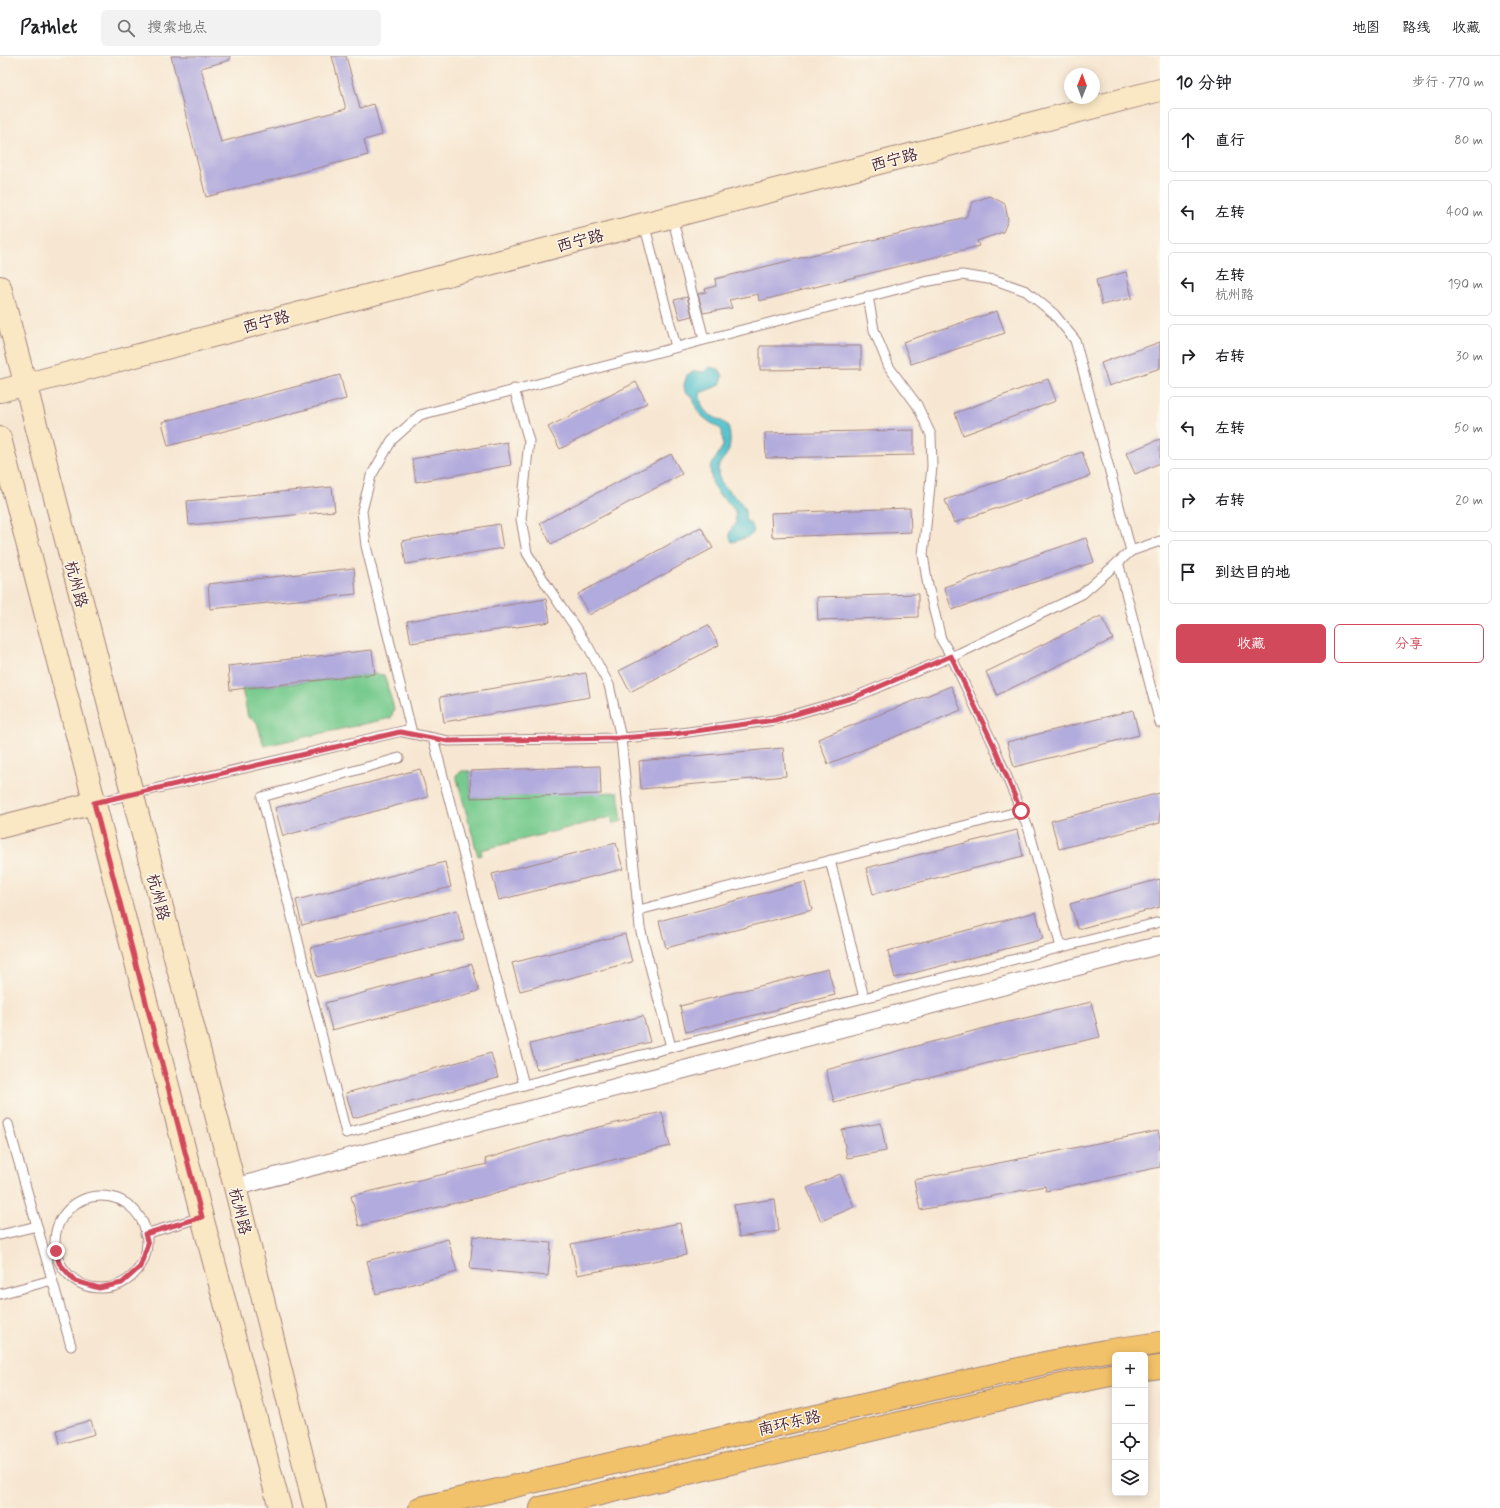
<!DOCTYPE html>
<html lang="zh">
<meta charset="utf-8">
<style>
:root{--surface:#fff;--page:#f2f2f2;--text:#202124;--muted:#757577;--line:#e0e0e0;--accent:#d1495b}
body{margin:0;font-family:Mynerve,"LXGW WenKai TC",sans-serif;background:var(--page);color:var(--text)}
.controls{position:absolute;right:12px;bottom:12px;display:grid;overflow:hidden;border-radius:6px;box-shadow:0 2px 10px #0003}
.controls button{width:36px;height:36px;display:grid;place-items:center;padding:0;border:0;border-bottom:1px solid var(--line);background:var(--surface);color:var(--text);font:20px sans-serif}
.compass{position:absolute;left:1064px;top:12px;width:36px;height:36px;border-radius:50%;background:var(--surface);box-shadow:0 2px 10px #0003;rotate:1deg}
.stop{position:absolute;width:12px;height:12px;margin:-9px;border:3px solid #d1495b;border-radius:50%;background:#fff}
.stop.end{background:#d1495b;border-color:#fff;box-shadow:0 1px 4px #0008}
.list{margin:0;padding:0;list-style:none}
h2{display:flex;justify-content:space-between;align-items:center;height:52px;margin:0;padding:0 16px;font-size:17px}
h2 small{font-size:13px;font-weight:400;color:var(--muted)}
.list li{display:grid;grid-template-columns:26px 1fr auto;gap:12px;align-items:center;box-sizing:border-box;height:64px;margin:0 8px 8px;padding:0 8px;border:1px solid var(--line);border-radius:6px}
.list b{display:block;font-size:15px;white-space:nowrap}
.list p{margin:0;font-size:13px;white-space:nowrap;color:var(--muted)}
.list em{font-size:13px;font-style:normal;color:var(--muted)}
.actions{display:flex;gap:8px;padding:12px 16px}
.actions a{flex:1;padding:9px 0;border:1px solid var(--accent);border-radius:6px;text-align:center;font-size:14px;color:var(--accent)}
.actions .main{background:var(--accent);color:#fff}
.icon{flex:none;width:22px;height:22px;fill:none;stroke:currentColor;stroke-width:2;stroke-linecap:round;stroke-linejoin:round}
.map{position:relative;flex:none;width:1160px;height:1452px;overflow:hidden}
header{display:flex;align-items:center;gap:24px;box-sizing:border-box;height:56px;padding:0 20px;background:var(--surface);border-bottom:1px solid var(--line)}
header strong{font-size:19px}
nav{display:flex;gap:22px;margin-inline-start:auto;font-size:14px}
.search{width:280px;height:36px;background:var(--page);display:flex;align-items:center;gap:10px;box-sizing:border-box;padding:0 14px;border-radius:6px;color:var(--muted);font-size:15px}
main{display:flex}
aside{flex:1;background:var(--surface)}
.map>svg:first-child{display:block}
</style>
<header>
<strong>Pathlet</strong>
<div class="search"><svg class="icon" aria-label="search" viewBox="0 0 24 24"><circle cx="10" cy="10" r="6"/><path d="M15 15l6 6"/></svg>搜索地点</div>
<nav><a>地图</a><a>路线</a><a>收藏</a></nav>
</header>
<main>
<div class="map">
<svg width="1160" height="1452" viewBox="0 0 1160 1452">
<rect width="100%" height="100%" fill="#fbf7ec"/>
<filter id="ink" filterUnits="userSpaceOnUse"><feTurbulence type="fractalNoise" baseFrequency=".025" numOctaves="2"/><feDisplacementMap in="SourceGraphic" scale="8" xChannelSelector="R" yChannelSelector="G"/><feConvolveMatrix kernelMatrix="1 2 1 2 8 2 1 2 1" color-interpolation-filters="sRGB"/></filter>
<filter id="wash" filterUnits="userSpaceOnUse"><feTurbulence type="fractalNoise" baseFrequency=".012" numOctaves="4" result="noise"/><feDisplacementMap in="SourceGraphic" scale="16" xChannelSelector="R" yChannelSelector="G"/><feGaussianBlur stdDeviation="0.9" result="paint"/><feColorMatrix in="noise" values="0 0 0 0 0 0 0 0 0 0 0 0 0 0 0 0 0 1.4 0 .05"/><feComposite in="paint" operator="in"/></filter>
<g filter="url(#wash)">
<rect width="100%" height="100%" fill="#f7e7d2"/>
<g fill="#76ca8d" stroke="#60745c">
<polygon points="375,618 384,619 394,652 391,662 264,690 257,666 248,661 242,633"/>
<polygon points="462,715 470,715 471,742 618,736 622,765 613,768 611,761 481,794 482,799 478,800 456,719"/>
</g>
<path fill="#56c3cd" stroke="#50717c" d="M710,311L719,313L723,320L720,329L700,337C701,354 705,357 720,364C723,366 725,367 727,369C731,376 731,389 728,396C725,402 718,407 718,414C717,438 750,439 745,465H748C756,474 756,478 745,482C740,483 737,485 732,486C728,478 729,474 736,468L735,455L729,447L719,439L712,426L710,412L723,390L722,374C706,363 697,361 693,341L685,336L684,329L687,319L695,315L704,316Z"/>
<g id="blocks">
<g fill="#b2abdd">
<polygon points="171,0 230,0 230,4 201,12 221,86 346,53 332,0 346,0 360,52 374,48 382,79 364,84 368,99 206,141"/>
<polygon points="990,140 1005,148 1008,164 1003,176 977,185 979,190 759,245 758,238 729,244 732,252 703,257 698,238 706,236 705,233 716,230 715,223 966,161 973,146"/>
<polygon points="1126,216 1132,242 1102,249 1096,224"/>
<polygon points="687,241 692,260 680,263 674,244"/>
<polygon points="997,255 1005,277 911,308 903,286"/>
<polygon points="1160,286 1160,312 1109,330 1101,307"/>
<polygon points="760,290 861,290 861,313 760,314"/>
<polygon points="340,319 346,343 168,390 162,366"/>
<polygon points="1048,323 1056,345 963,379 955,357"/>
<polygon points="636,326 647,347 560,393 548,371"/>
<polygon points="914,374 914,399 766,402 765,377"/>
<polygon points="1160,383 1160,407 1135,418 1126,397"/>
<polygon points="507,386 511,409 416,426 412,403"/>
<polygon points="1082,396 1090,420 954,467 945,444"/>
<polygon points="671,398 682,418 551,488 540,467"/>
<polygon points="332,431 335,455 189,469 187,445"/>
<polygon points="910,452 911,476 772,481 771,457"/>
<polygon points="499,468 503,492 406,508 402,485"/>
<polygon points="701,471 713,492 589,559 578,538"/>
<polygon points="1086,482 1094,506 952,554 944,531"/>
<polygon points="354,512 356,538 210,553 208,528"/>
<polygon points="918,538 918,561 818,564 817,541"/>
<polygon points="546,543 550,566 411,587 407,565"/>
<polygon points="1101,560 1113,583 997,639 986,616"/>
<polygon points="708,569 719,589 630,636 619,615"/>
<polygon points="372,594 375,618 230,634 228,610"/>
<polygon points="586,617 590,641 444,666 440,641"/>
<polygon points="951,630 961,654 828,708 818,683"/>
<polygon points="1133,654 1139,679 1014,711 1007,686"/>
<polygon points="783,692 786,720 641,733 639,705"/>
<polygon points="600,710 601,738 471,742 470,715"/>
<polygon points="420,713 428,741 283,780 275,752"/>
<polygon points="1160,737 1160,767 1059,793 1051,765"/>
<polygon points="1017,774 1023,800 873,838 866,812"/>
<polygon points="616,787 623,813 499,844 492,818"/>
<polygon points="445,806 451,831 302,869 296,844"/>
<polygon points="1160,823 1160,851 1078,873 1070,848"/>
<polygon points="805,826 812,854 666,892 659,865"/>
<polygon points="457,854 464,883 317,921 310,892"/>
<polygon points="1036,856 1043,883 895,922 888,895"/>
<polygon points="625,878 632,906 520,935 512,907"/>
<polygon points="472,908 479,935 332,974 325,947"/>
<polygon points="828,913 835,939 686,976 680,950"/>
<polygon points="1091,946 1100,981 1020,999 834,1046 826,1014 996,969"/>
<polygon points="643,960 650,986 537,1014 530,988"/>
<polygon points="491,997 498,1022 353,1062 346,1037"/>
<polygon points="662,1056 670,1090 580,1112 485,1140 359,1170 351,1140 487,1108 485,1103 562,1080"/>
<polygon points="881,1067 886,1095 847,1102 842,1074"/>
<polygon points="1158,1075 1160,1083 1160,1111 1046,1135 1045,1130 920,1154 914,1124"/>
<polygon points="840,1118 854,1151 821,1165 807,1132"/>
<polygon points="775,1143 779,1175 739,1181 734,1149"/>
<polygon points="680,1167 686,1199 577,1219 571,1188"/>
<polygon points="473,1180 551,1187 548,1220 470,1213"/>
<polygon points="448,1183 457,1216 376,1238 367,1205"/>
<polygon points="91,1364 95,1378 60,1388 57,1374"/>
</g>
</g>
</g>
<g filter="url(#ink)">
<use href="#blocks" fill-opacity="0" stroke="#a0837e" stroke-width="1"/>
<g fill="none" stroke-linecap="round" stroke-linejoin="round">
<defs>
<g id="lane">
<polyline points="672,161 704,283"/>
<polyline points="644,167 676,291"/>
<polyline points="868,240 874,274 889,311 917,349 931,379 932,410 923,499 928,530 941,583 951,600 994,690 1029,774 1061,891"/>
<polyline points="514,333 529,385 521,463 527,497 548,531 588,590 609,629 621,682 640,872 671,991"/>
<polyline points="1118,506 1160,667"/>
<polyline points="403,676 448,685 621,682 674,678 775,664 855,641 960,597 1082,538 1131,495 1160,485"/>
<polyline points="433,682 524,1029"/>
<polyline points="399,702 262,741 346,1077 524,1029 1160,866"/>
<polyline points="94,747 411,673 366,490 362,455 371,420 392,384 420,359 924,226 962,219 995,224 1026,235 1054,258 1075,284 1131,495"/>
<polyline points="830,804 864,942"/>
<polyline points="639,854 1021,755"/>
<polyline points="8,1068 71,1290"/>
<circle cx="101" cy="1186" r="46"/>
<polyline points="145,1178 202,1161"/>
<polyline points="0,1179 37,1170"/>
<polyline points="0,1238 52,1224"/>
</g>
<path id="street" d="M235,1131C543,1048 852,972 1160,889"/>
<g id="secondary">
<polyline points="0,231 235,1131 315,1452"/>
<polyline points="0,335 1160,34"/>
<polyline points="0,382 202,1161 280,1452"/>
<polyline points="0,771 94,747"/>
</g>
<g id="primary">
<polyline points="1145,1313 1160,1311"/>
<polyline points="420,1452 1045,1307 1105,1295 1160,1287"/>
<polyline points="541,1452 1052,1331 1115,1318"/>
</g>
</defs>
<use href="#lane" stroke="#a0837e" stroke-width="11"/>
<use href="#street" stroke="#a0837e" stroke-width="19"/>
<use href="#secondary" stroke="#a0837e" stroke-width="24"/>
<use href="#primary" stroke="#a0837e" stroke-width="24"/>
<use href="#lane" stroke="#fff" stroke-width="9"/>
<use href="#street" stroke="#fff" stroke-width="17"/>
<use href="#secondary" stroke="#fae7c3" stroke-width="22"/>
<use href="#primary" stroke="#f2c26a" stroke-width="22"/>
</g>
</g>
<g fill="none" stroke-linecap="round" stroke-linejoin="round" filter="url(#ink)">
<polyline stroke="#d1495b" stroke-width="5" points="56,1195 59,1207 75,1225 99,1232 122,1227 140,1211 148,1188 145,1178 202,1161 94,747 400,676 448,685 620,682 674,678 775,664 855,641 951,600 994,690 1021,755"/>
</g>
<g text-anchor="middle" stroke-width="3" stroke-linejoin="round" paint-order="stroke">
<g font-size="16" fill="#4a1f2b" stroke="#fbf7ec">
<text transform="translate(894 103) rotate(-15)" y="6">西宁路</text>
<text transform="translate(580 184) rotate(-15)" y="6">西宁路</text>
<text transform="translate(266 265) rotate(-15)" y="6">西宁路</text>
<text transform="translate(77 528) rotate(75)" y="6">杭州路</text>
<text transform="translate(159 841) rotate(75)" y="6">杭州路</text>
<text transform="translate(241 1155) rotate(76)" y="6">杭州路</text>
<text transform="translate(789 1366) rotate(-13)" y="6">南环东路</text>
</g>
</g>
</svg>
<div class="controls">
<button>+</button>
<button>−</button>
<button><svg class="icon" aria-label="locate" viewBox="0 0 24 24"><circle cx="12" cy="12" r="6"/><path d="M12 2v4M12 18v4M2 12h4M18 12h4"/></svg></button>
<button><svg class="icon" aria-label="layers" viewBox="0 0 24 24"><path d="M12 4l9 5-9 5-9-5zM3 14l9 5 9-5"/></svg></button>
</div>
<svg class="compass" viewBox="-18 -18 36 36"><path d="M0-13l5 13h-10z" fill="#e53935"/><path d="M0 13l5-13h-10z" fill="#757577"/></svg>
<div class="stop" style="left:1021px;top:755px"></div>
<div class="stop end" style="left:56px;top:1195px"></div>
</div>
<aside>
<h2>10 分钟<small>步行 · 770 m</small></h2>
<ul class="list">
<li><svg class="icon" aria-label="ahead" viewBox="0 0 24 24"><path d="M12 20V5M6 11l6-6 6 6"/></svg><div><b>直行</b></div><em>80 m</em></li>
<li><svg class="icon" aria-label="left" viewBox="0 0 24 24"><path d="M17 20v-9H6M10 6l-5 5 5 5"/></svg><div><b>左转</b></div><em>400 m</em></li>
<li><svg class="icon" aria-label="left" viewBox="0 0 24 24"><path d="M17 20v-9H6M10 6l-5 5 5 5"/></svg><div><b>左转</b><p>杭州路</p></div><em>190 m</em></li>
<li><svg class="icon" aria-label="right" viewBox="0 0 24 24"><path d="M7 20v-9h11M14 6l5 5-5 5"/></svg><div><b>右转</b></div><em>30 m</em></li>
<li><svg class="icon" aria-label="left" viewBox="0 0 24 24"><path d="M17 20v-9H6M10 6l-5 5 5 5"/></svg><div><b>左转</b></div><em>50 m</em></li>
<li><svg class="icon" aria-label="right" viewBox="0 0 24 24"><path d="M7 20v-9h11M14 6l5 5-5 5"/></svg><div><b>右转</b></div><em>20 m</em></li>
<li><svg class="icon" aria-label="arrive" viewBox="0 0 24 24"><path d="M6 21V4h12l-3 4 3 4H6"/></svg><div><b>到达目的地</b></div></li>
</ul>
<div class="actions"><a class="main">收藏</a><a>分享</a></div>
</aside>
</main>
